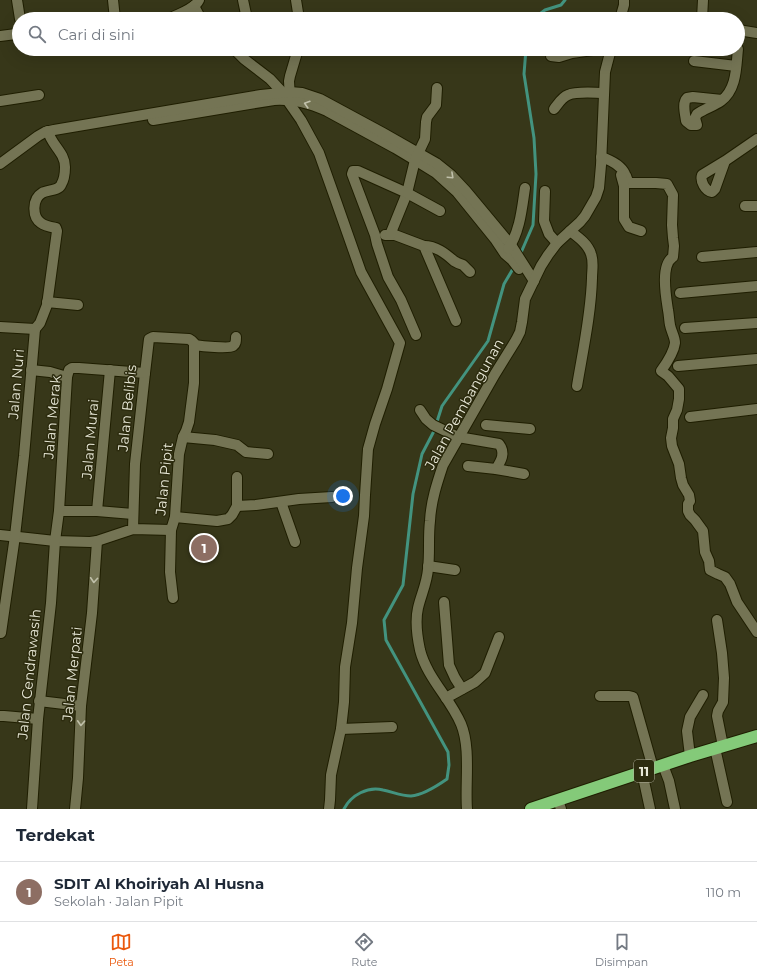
<!DOCTYPE html>
<html lang="id">
<meta charset="utf-8">
<style>
:root{--surface:#fff;--page:#f6f6f7;--text:#1f2937;--muted:#747a83;--line:#e0e1e3;--accent:#ea580c}
body{margin:0;font-family:Montserrat,sans-serif;background:var(--page);color:var(--text)}
.you{position:absolute;left:343px;top:496px;width:14px;height:14px;margin:-10px;border:3px solid #fff;border-radius:50%;background:#1a73e8;box-shadow:0 0 0 6px #1a73e833}
.badge{display:grid;place-items:center;width:26px;height:26px;border-radius:50%;background:var(--accent);color:#fff;font-size:13px;font-weight:700}
.pin{position:absolute;translate:-50% -50%;border:2px solid #fff;box-shadow:0 1px 4px #0006}
.list{margin:0;padding:0;list-style:none}
h2{display:flex;justify-content:space-between;align-items:center;height:52px;margin:0;padding:0 16px;font-size:17px}
h2 small{font-size:13px;font-weight:400;color:var(--muted)}
.list li{display:grid;grid-template-columns:26px 1fr auto;gap:12px;align-items:center;box-sizing:border-box;height:60px;padding:0 16px;border-top:1px solid var(--line)}
.list b{display:block;font-size:15px;white-space:nowrap}
.list p{margin:0;font-size:13px;white-space:nowrap;color:var(--muted)}
.list em{font-size:13px;font-style:normal;color:var(--muted)}
.icon{flex:none;width:22px;height:22px;fill:none;stroke:currentColor;stroke-width:2;stroke-linecap:round;stroke-linejoin:round}
.map{position:relative;flex:none;width:757px;height:809px;overflow:hidden}
.search{position:absolute;background:var(--surface);box-shadow:0 4px 16px #0002;left:12px;right:12px;top:12px;height:44px;display:flex;align-items:center;gap:10px;box-sizing:border-box;padding:0 14px;border-radius:22px;color:var(--muted);font-size:15px}
.sheet{height:112px;background:var(--surface)}
nav{display:flex;justify-content:space-around;align-items:center;box-sizing:border-box;height:56px;border-top:1px solid var(--line);background:var(--surface);font-size:11px;color:var(--muted)}
nav a{display:grid;justify-items:center;gap:2px}
nav .on{color:var(--accent)}
.map>svg:first-child{display:block}
</style>
<div class="map">
<svg width="757" height="809" viewBox="0 0 757 809">
<rect width="100%" height="100%" fill="#373719"/>
<g fill="none" stroke-linecap="round" stroke-linejoin="round">
<g stroke="#43937f" stroke-width="3">
<polyline points="533,19 545,10 561,5 565,0"/>
<polyline points="520,255 533,225 536,174 534,138 524,74 526,49"/>
<path d="M344,809C351,795 368,786 383,790C393,792 401,796 411,796C423,795 437,786 447,779L449,765L448,752L386,640L384,620L403,585L413,494L422,454L434,431L442,406L488,341L504,284L514,267"/>
</g>
<defs>
<g id="minor">
<polyline points="17,0 20,19"/>
<polyline points="113,0 115,19"/>
<polyline points="243,0 247,19"/>
<polyline points="296,0 299,19"/>
<polyline points="194,6 201,19"/>
<path d="M169,19C178,14 195,9 199,0"/>
<polyline points="620,19 624,5 624,0"/>
<polyline points="702,19 703,0"/>
<polyline points="738,30 757,33"/>
<polyline points="0,36 16,34 19,33"/>
<polyline points="234,49 244,59 270,79 283,93"/>
<polyline points="551,56 559,57 572,53 599,49"/>
<polyline points="694,61 736,66"/>
<polyline points="290,99 289,81 290,76 298,49"/>
<polyline points="287,100 301,120 319,153 335,198 361,272 400,343 387,389 375,424 368,449 365,495 364,516 357,568 352,623 345,667 344,702 341,729 331,775 330,800 329,809"/>
<path d="M722,100L693,97L687,98C682,103 685,113 686,121L691,125H697L695,118L697,114C704,109 714,106 721,101C737,89 736,67 738,49"/>
<polyline points="0,101 39,95"/>
<path d="M554,109C558,104 562,97 568,95C577,91 594,93 604,93"/>
<path d="M153,120L274,100C294,99 309,103 327,111L395,148L415,160L436,173L457,192L495,239L505,254L512,260L519,269"/>
<path d="M601,157C610,160 621,165 625,174C627,177 627,180 629,183H656L667,184L673,195L672,225L673,238L674,246L673,257C660,265 666,297 668,310C669,315 669,320 670,325C671,331 675,337 675,343C674,351 666,364 661,371L668,376L679,389V399L677,410L673,419V428L671,438L672,446L679,464L681,478L683,485L689,495L690,501L688,504V511L690,515L695,520L703,531L705,552L709,561L710,570L718,574L725,577L730,584L737,602L757,632"/>
<path d="M725,161L715,189L712,192C705,191 700,181 702,175L725,161L757,139"/>
<polyline points="0,164 38,136 45,132 54,130 261,95 290,92 302,93 320,99 383,133 436,163 451,175 466,191 511,245 534,281"/>
<polyline points="621,175 624,186 624,219 629,227 641,231"/>
<polyline points="545,191 544,221 549,234 557,243"/>
<polyline points="745,206 757,206"/>
<path d="M570,231C578,237 588,244 591,254C594,262 592,270 592,278C591,314 583,350 577,386"/>
<polyline points="385,235 395,235 424,246 456,321"/>
<polyline points="390,235 407,193 415,160 425,139 426,122 427,117 436,105 437,88"/>
<path d="M424,246C436,246 445,253 454,261C457,263 460,264 463,265C465,267 468,270 470,272"/>
<path d="M508,249C520,232 522,208 525,188"/>
<polyline points="702,257 757,252"/>
<polyline points="680,293 757,286"/>
<polyline points="47,302 78,305"/>
<polyline points="0,327 35,329"/>
<polyline points="685,328 757,323"/>
<path d="M35,329L40,323L47,305L57,231L56,228C51,227 45,226 41,223C32,217 32,199 42,193C47,190 58,191 61,185C64,180 65,172 65,167C65,152 51,145 48,131"/>
<polyline points="416,335 401,300 388,277 377,244 375,235 352,174 353,171 358,171 407,193 440,211"/>
<path d="M194,345C201,346 229,349 233,346C236,344 236,341 236,337"/>
<polyline points="678,366 757,359"/>
<polyline points="31,370 50,372 67,377"/>
<path d="M420,410L426,419L433,425L458,437L499,444C506,453 501,461 496,469L468,466"/>
<polyline points="690,417 757,409"/>
<polyline points="486,425 530,429"/>
<polyline points="183,437 215,440 237,445 246,452 268,454"/>
<polyline points="496,469 524,474"/>
<polyline points="281,502 295,542"/>
<polyline points="237,506 256,505 299,499 332,497"/>
<polyline points="59,511 97,511 133,514"/>
<polyline points="97,511 110,370"/>
<polyline points="175,517 217,521 228,519 232,515 237,506 237,477"/>
<polyline points="171,530 170,572 173,598"/>
<polyline points="0,535 55,541 90,542 97,541 133,529 171,530 175,517 179,454 183,437 186,431 189,422 194,383 194,343 192,341 189,339 153,337 149,339 145,373 135,464 133,529"/>
<polyline points="428,566 455,570"/>
<polyline points="444,602 449,665 455,678 462,689"/>
<polyline points="717,620 722,653 724,678 723,702 718,711 717,716 723,746"/>
<polyline points="1,633 15,536 24,456 35,329"/>
<polyline points="600,696 629,696 633,697 653,768"/>
<polyline points="446,698 475,682 485,673 499,637"/>
<polyline points="39,701 81,706"/>
<polyline points="0,716 4,716 38,719"/>
<polyline points="341,729 392,727"/>
<polyline points="715,748 727,802"/>
<polyline points="690,756 687,731 690,717 703,695"/>
<polyline points="663,765 669,781 675,809"/>
<polyline points="642,772 650,809"/>
<polyline points="558,800 561,809"/>
<polyline points="32,809 38,719 51,603 55,541 59,511 67,377 69,370 72,368 79,368 145,373"/>
<polyline points="75,809 78,778 81,706 92,613 97,541"/>
<path d="M467,809C465,783 471,748 461,724C450,698 427,678 420,650C417,636 415,621 418,608C421,595 427,583 428,569C430,553 428,537 430,521C431,501 437,483 443,465L495,374L516,340L520,332L522,322L525,299L541,266L548,255L557,243L580,222L585,216L596,197L599,188L601,165L605,72L611,49"/>
</g>
<polyline id="highway" points="531,809 690,756 757,736"/>
</defs>
<use href="#minor" stroke="#1f1e01" stroke-width="12"/>
<use href="#highway" stroke="#1f1e01" stroke-width="14"/>
<use href="#minor" stroke="#747454" stroke-width="10"/>
<use href="#highway" stroke="#84ca79" stroke-width="12"/>
</g>
<defs><path id="oneway-chevron" d="M-2-3.5L2.5 0L-2 3.5" fill="none" stroke-width="1.6" stroke-linecap="round" stroke-linejoin="round"/></defs>
<g stroke="#c0c0aa">
<use href="#oneway-chevron" transform="translate(307 104) rotate(-163)"/>
<use href="#oneway-chevron" transform="translate(451 176) rotate(43)"/>
<use href="#oneway-chevron" transform="translate(94 580) rotate(94)"/>
<use href="#oneway-chevron" transform="translate(81 723) rotate(93)"/>
</g>
<g text-anchor="middle" stroke-width="3" stroke-linejoin="round" paint-order="stroke">
<rect fill="#2d2c0f" stroke="#b1b09c" stroke-width="1" x="634" y="760" width="20" height="22" rx="3"/>
<g font-size="13" font-weight="bold" fill="#e9e9d8">
<text x="644" y="776">11</text>
</g>
<g font-size="14" fill="#e9e9d8" stroke="#2d2c0f">
<text transform="translate(16 384) rotate(-85)" y="5">Jalan Nuri</text>
<text transform="translate(464 404) rotate(-61)" y="5">Jalan Pembangunan</text>
<text transform="translate(127 408) rotate(-84)" y="5">Jalan Belibis</text>
<text transform="translate(52 417) rotate(-85)" y="5">Jalan Merak</text>
<text transform="translate(90 439) rotate(-85)" y="5">Jalan Murai</text>
<text transform="translate(164 479) rotate(-84)" y="5">Jalan Pipit</text>
<text transform="translate(29 674) rotate(-84)" y="5">Jalan Cendrawasih</text>
<text transform="translate(72 674) rotate(-84)" y="5">Jalan Merpati</text>
</g>
</g>
</svg>
<div class="you"></div>
<div class="pin badge" style="left:204px;top:548px;background:#8d6e63">1</div>
<div class="search"><svg class="icon" aria-label="search" viewBox="0 0 24 24"><circle cx="10" cy="10" r="6"/><path d="M15 15l6 6"/></svg>Cari di sini</div>
</div>
<section class="sheet">
<h2>Terdekat<small></small></h2>
<ul class="list">
<li><span class="badge" style="background:#8d6e63">1</span><div><b>SDIT Al Khoiriyah Al Husna</b><p>Sekolah · Jalan Pipit</p></div><em>110 m</em></li>
</ul>
</section>
<nav>
<a class="on"><svg class="icon" aria-label="map" viewBox="0 0 24 24"><path d="M3 6l6-2 6 2 6-2v14l-6 2-6-2-6 2zM9 4v14M15 6v14"/></svg>Peta</a>
<a><svg class="icon" aria-label="directions" viewBox="0 0 24 24"><path d="M12 3l9 9-9 9-9-9zM9 14v-3h6M13 9l2 2-2 2"/></svg>Rute</a>
<a><svg class="icon" aria-label="saved" viewBox="0 0 24 24"><path d="M7 4h10v16l-5-4-5 4z"/></svg>Disimpan</a>
</nav>
